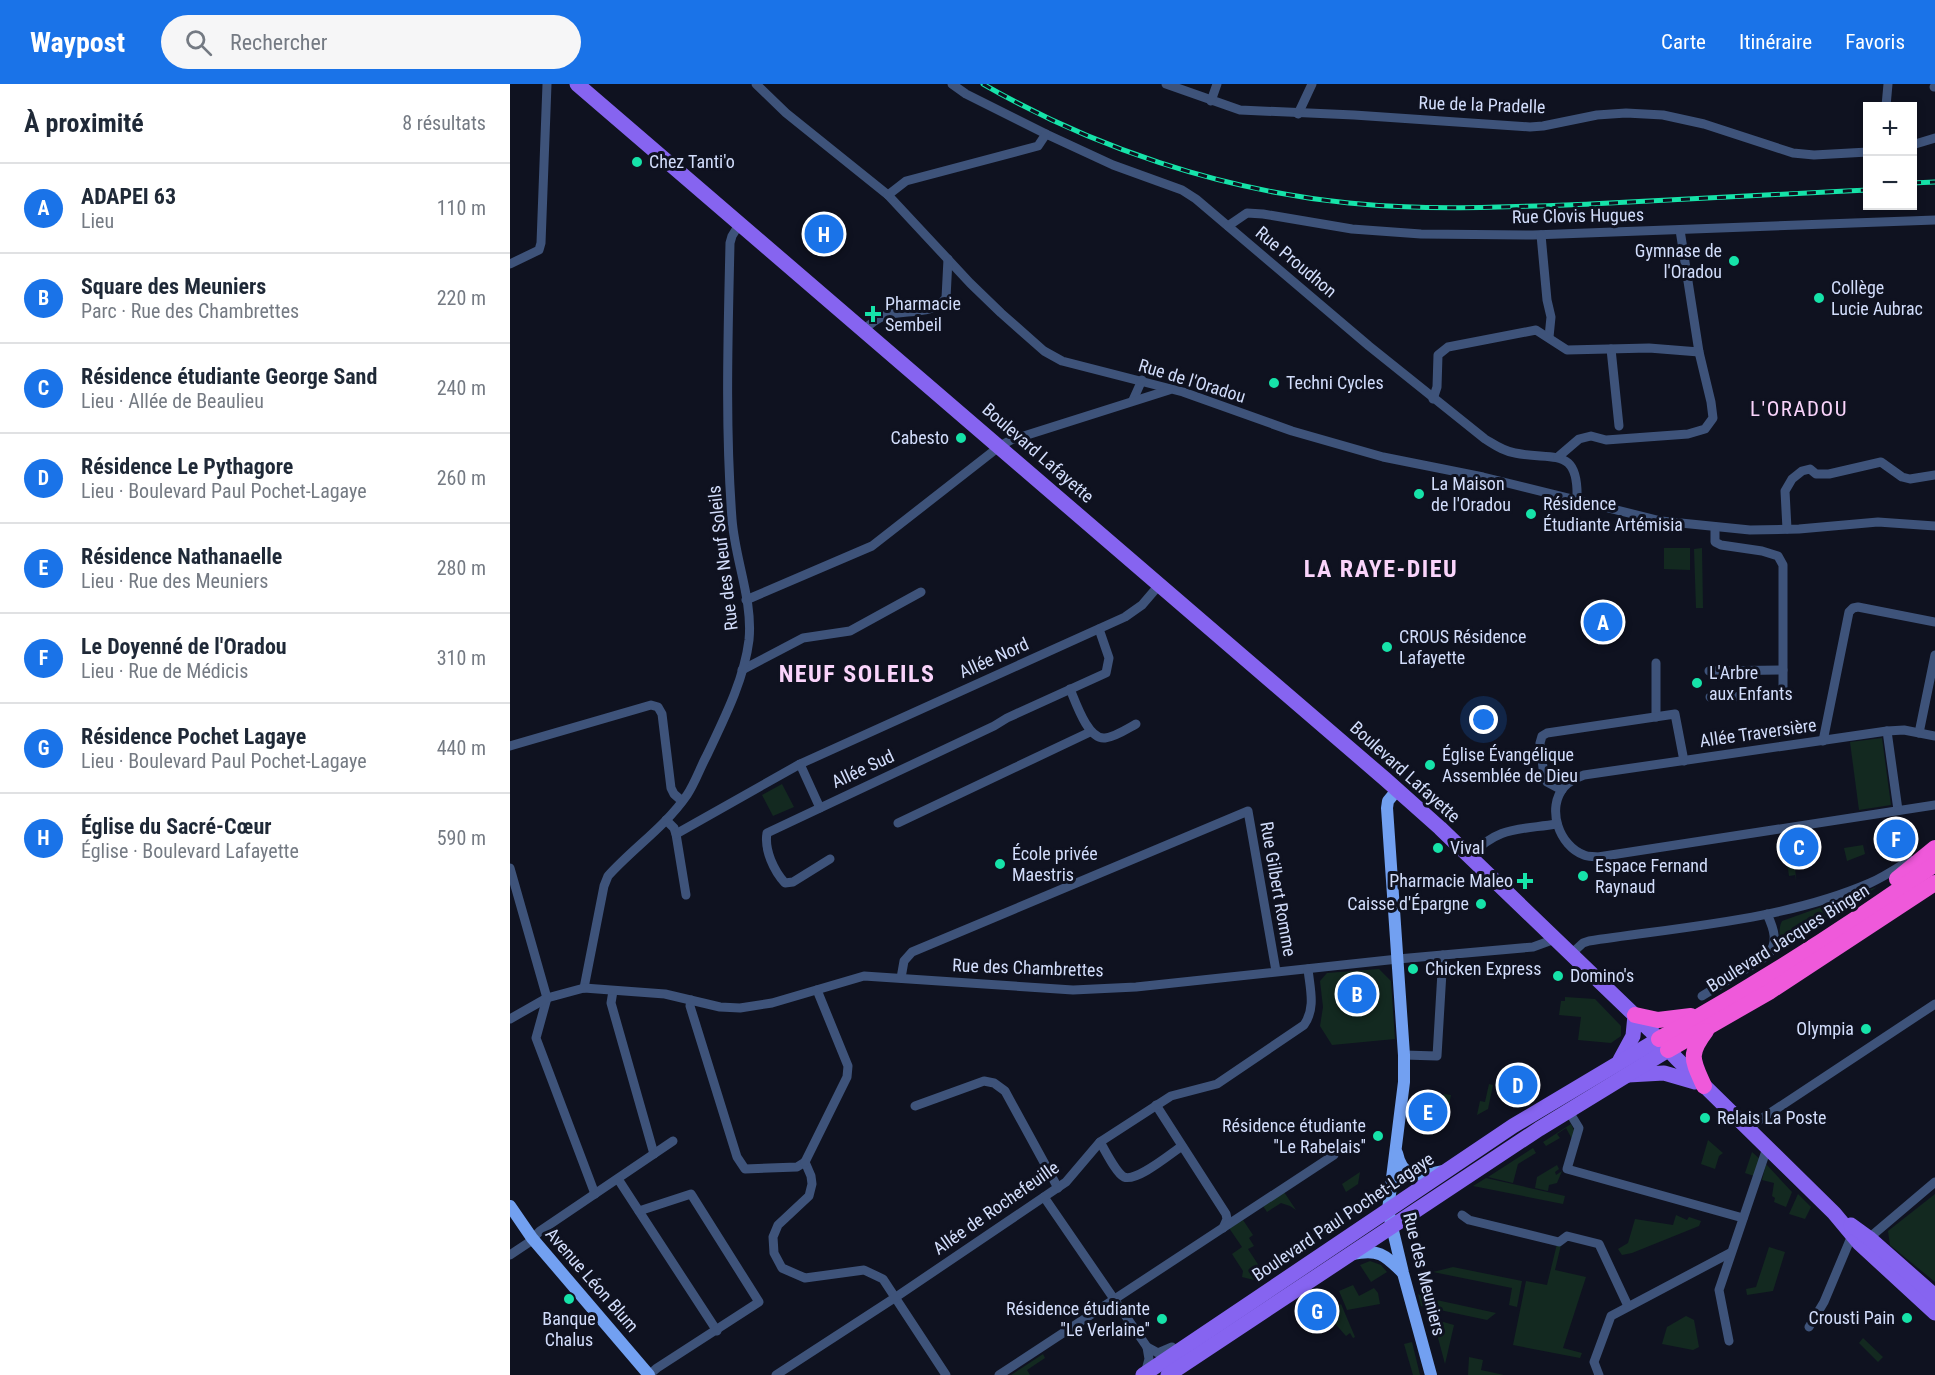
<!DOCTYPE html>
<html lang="fr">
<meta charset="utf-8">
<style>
:root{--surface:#fff;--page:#f6f6f7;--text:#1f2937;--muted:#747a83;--line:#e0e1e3;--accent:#1a73e8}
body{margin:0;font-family:"Roboto Condensed",sans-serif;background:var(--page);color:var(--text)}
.controls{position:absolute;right:18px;top:18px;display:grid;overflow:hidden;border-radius:0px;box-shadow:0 3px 9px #0003}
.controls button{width:54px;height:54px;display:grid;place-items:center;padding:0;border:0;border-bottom:2px solid var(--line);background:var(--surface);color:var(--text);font:30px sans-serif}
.you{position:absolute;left:974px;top:636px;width:21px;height:21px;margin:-15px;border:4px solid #fff;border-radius:50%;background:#1a73e8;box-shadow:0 0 0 9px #1a73e833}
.badge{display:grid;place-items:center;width:39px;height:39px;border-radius:50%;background:var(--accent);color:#fff;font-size:20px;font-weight:700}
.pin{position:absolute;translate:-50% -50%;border:3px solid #fff;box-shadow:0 2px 6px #0006}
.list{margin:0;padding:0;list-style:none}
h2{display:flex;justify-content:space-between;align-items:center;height:78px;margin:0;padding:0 24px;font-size:26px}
h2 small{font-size:20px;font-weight:400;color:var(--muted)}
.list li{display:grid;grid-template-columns:39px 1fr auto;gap:18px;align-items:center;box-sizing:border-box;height:90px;padding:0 24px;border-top:2px solid var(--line)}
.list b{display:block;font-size:22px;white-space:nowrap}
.list p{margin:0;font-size:20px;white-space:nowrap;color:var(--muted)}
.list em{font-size:20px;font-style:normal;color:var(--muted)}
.icon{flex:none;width:33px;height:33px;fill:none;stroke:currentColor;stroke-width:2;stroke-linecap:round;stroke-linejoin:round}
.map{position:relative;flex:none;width:1425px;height:1291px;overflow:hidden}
header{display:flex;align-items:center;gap:36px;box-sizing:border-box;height:84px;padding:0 30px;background:var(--accent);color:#fff}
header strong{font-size:28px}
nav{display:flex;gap:33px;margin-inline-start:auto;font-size:21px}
.search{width:420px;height:54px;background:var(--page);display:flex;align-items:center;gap:15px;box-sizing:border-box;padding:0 21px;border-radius:33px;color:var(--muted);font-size:22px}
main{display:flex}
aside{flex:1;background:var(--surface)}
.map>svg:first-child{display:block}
</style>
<header>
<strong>Waypost</strong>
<div class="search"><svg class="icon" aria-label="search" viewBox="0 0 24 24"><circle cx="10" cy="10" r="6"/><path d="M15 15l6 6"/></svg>Rechercher</div>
<nav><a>Carte</a><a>Itinéraire</a><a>Favoris</a></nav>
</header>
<main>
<aside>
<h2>À proximité<small>8 résultats</small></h2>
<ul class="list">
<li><span class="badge">A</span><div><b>ADAPEI 63</b><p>Lieu</p></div><em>110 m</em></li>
<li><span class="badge">B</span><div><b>Square des Meuniers</b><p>Parc · Rue des Chambrettes</p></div><em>220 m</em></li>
<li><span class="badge">C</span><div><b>Résidence étudiante George Sand</b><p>Lieu · Allée de Beaulieu</p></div><em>240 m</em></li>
<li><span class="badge">D</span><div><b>Résidence Le Pythagore</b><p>Lieu · Boulevard Paul Pochet-Lagaye</p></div><em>260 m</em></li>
<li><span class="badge">E</span><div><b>Résidence Nathanaelle</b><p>Lieu · Rue des Meuniers</p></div><em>280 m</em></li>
<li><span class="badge">F</span><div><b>Le Doyenné de l'Oradou</b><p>Lieu · Rue de Médicis</p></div><em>310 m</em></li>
<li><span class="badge">G</span><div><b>Résidence Pochet Lagaye</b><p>Lieu · Boulevard Paul Pochet-Lagaye</p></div><em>440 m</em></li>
<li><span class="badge">H</span><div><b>Église du Sacré-Cœur</b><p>Église · Boulevard Lafayette</p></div><em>590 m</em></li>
</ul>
</aside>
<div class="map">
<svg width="1425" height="1291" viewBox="0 0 1425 1291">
<rect width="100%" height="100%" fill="#0f1220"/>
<g fill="#132920">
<polygon points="1154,464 1180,464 1180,486 1154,485"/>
<polygon points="1192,464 1193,524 1186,524 1184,465"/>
<polygon points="1372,654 1381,721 1349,726 1340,658"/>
<polygon points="272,700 284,723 263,732 252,711"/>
<polygon points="1353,761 1355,770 1337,777 1334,764"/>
<polygon points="1294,776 1294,780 1285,781 1286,797 1285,791 1279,792 1277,778"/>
<path d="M1367,803L1268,867C1272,857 1267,846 1272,837Z"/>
<polygon points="869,885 881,897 885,955 822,961 810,942 813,923 810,897 817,889"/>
<polygon points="1055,913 1085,915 1111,942 1111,952 1101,959 1068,956 1071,933 1049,931 1051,917 1055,917"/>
<polygon points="979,1000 983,1001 978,1025 967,1031 970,1017 975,1018"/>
<polygon points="934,1010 941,1011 935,1040 928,1039"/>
<polygon points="1061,1040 1064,1046 1062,1055 1056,1044 1047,1050 1050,1054 1036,1062 1033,1058"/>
<polygon points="1198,1056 1213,1069 1209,1072 1205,1085 1191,1080"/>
<polygon points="1023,1064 1026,1069 1008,1080 1003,1099 978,1093"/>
<polygon points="1242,1068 1250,1075 1244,1092 1235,1089"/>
<polygon points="1256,1080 1282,1108 1276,1123 1264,1118 1265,1114 1262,1112 1264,1099 1252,1096"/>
<polygon points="1047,1081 1049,1085 1045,1088 1046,1091 1052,1087 1047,1099 1039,1101 1038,1107 1025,1104 1027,1093"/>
<polygon points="850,1088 848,1100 836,1108 832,1100"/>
<polygon points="976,1094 1055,1112 1053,1120 963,1102"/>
<polygon points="774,1108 786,1126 780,1122 771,1119 757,1128 753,1122"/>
<polygon points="1288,1110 1301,1123 1295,1135 1279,1130"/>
<polygon points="1425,1110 1425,1198 1380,1161 1378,1147"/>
<polygon points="1166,1131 1177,1136 1179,1133 1191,1137 1189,1142 1122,1169 1112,1171 1108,1165 1118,1159 1125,1135 1163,1141"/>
<polygon points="733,1136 743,1151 739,1154 744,1162 738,1165 749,1182 763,1184 744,1196 732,1193 733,1187 722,1170 732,1163 719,1144"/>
<polygon points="1047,1160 1051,1161 1045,1186 1076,1193 1053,1264 1072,1269 1070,1274 1003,1261 1016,1197 1037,1201"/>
<polygon points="1259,1163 1275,1168 1263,1207 1237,1211 1236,1205 1246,1203"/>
<polygon points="860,1177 871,1181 877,1188 861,1198 850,1181"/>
<polygon points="943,1183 1012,1197 1007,1223 999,1221 1002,1204 923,1188"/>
<polygon points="843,1201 849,1212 864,1204 868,1209 870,1220 837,1226 829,1207"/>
<polygon points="908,1210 913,1213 986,1229 977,1236 911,1222"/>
<polygon points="831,1220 845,1253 843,1254 840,1249 836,1252 822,1236 815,1239 813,1237"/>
<polygon points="1176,1232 1184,1236 1189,1263 1183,1266 1152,1260 1157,1243"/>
<polygon points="923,1235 944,1241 935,1280"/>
<polygon points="1353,1254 1373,1273 1368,1278 1349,1259"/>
<polygon points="902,1258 910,1291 903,1291 894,1260"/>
<polygon points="533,1270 535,1274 517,1286 520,1291 501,1291"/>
<polygon points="959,1273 973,1276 971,1286 994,1291 958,1291"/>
</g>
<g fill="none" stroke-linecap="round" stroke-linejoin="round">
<g stroke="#3e537a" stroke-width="9">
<polyline points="246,0 276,29 378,111 460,199 491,229 534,267 552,277 673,308 782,347 873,373 973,393 1151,437 1240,446 1289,445 1368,438 1425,442"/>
<path d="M442,0L456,10L536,50L603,81L672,106L686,115L859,262L975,355C985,361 993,367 1005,369C1043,377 1069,361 1067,416"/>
<polyline points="656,0 730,26 844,31 1020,43 1033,42 1087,31 1116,29 1153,31 1194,40 1283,69 1304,71 1358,68"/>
<polyline points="1424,3 1425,2"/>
<polyline points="701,17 707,0"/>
<polyline points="1376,22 1378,0"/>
<polyline points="788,30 802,0"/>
<polyline points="1402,61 1425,54"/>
<polyline points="378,111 396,97 528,62 536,50"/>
<polyline points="718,142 737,129 753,130 842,145 911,150 1023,151 1425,136"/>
<polyline points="1031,151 1037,216 1041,233 1039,253"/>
<polyline points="0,180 29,166 31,159 37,0"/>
<path d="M354,246C360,240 366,235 374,232C394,225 423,232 436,214L438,175"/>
<polyline points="1101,265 1109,342"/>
<polyline points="923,315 927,303 928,271 938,263 1026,246 1057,266 1139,264 1189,268"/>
<polyline points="623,316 632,296"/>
<polyline points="1048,373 1069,355 1081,352 1096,356 1178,350 1195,345 1203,334 1201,318 1189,268 1170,146"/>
<polyline points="1277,445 1275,407 1282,395 1292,387 1300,385 1306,390 1319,390 1371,378 1392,393 1400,395 1425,391"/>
<polyline points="236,516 362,462 490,362 501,356 659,306"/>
<polyline points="232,586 293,554 340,547 411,508"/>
<polyline points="1199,587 1273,586"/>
<path d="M560,605C566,619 578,656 595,654C605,653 617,645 626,640"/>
<polyline points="1200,613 1273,612 1273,481 1268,472 1252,467 1211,461 1205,458 1205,443"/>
<polyline points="1146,633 1146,579"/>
<polyline points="1377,647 1388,726"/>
<polyline points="1409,649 1425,571"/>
<path d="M1425,652L1394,646L1377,647L1074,691C1066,694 1059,697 1054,703C1036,724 1049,762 1074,771C1078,773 1083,772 1088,773L1425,721"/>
<polyline points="1313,657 1339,528 1343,524 1348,523 1425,538"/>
<polyline points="0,662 141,621 148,623 152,630 161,704 164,710 172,717"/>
<polyline points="290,680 310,724"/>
<polyline points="1052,706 1037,698 1034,692 1030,659 1032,652 1037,649 1165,630 1174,677"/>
<polyline points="156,736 164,744 166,750 176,811"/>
<polyline points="388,739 580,648"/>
<polyline points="166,750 290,680 615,533 632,521 650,500"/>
<path d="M959,773C988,742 1008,746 1047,740"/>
<path d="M320,775L283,798L275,799C264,787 254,766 257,749L484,642L497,634L596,589L599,574L589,545"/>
<polyline points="0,784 37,914 26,954 85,1110"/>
<path d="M1061,870L1073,859L1079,857C1171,843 1275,836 1360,799C1374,793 1387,784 1400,776"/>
<polyline points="391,894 394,877 402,868 738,727 766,887"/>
<path d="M74,904L94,802L98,792C123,764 155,743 177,711C185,699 190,684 197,671C214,635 234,596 239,556C243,516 225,476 222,435C215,343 218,251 220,159L222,152L230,139"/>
<polyline points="103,907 101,919 144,1070"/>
<path d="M1192,912L1257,872C1269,859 1264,845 1257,830"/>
<polyline points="181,916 180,922 227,1073 235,1085 287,1083 295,1078"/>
<polyline points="0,935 37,914 74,904 155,910 210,923 230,924 262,919 354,892 563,906 626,903 888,875 1023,863 1045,855"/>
<polyline points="894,971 927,972 933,871"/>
<polyline points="646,1021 716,1130 717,1135 713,1144"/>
<polyline points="405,1022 474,997 484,999 495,1007 548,1104"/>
<polyline points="1058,1026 1069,1044 1057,1085 1233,1134"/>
<polyline points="1239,1046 1248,1037 1425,920"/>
<path d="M590,1058C595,1066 606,1089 614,1093C627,1098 660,1070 672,1062"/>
<polyline points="295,1078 301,1092 302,1100 299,1112 268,1141 263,1153 264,1169 272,1184 295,1194 354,1186 373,1195 436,1291"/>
<polyline points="295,1078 337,993 338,982 307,906"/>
<polyline points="108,1095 207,1247"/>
<polyline points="534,1113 637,1263 648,1269 662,1263"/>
<polyline points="129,1127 181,1110 249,1218 147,1284 139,1291"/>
<polyline points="952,1131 959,1136 1049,1158 1057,1152 1089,1160 1118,1222"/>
<polyline points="1359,1154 1425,1098"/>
<polyline points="0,1171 18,1159 30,1147 163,1057"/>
<polyline points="1299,1243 1314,1218 1340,1156 1344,1153"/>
<polyline points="1219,1257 1209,1206 1257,1064"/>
<polyline points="635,1290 639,1275 637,1263"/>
<path d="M266,1291L386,1213L556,1098L590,1058L661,1012L707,1000L794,941C806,924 800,905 798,885"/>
<polyline points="489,1291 824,1071"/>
<polyline points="1089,1291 1084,1278 1101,1232 1220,1169"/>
</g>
<g stroke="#72a0f1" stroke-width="12">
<polyline points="887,706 878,717 877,724 894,971 894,998 878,1126 893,1189 921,1291"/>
<path d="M887,1069C893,1098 912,1091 934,1087"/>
<polyline points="0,1122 22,1154 139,1291"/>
<path d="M842,1170C869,1165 874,1170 892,1188"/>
</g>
<g stroke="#8664f0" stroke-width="15">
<polyline points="67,0 875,695 930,744 1140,946 1167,975 1324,1129 1349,1159 1425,1229"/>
<polyline points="1110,976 1123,952 1125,931"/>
<polyline points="1118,991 1154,989 1185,998"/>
<polyline points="1341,1141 1359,1154 1425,1212"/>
<polyline points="633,1291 1003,1042 1149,955"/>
<polyline points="658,1291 1029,1045 1158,966"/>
</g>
<g stroke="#ef59da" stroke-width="16">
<polyline points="1387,795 1425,764"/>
<polyline points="1125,931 1148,936 1181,932"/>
<path d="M1149,955C1244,902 1336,844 1425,780"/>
<polyline points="1158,966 1259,908 1425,799"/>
<path d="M1194,1002C1182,975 1178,971 1196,947"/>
</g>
<defs>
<g id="rail">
<path d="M473,0C584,64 711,106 839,119C919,127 1000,123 1080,120C1172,116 1265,110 1358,106"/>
<polyline points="1402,99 1425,98"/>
</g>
</defs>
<use href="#rail" stroke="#16e3a9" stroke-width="5"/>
<use href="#rail" stroke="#0f1220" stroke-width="3" stroke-dasharray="9" stroke-linecap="butt"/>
</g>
<g fill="#16e3a9" stroke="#0f1220" stroke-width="2">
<circle cx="127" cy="78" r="6"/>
<circle cx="1224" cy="177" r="6"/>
<circle cx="1309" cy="214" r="6"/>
<path d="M360 221h6v6h6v6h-6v6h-6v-6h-6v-6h6z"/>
<circle cx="764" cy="299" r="6"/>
<circle cx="451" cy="354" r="6"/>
<circle cx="909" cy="410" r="6"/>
<circle cx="1021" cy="430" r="6"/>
<circle cx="877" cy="563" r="6"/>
<circle cx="1187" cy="599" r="6"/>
<circle cx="920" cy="681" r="6"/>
<circle cx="928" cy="764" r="6"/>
<circle cx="490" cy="780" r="6"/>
<circle cx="1073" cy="792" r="6"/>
<path d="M1012 788h6v6h6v6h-6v6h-6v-6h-6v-6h6z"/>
<circle cx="971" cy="820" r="6"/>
<circle cx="903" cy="885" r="6"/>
<circle cx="1048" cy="892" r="6"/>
<circle cx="1356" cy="945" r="6"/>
<circle cx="1195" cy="1034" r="6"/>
<circle cx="868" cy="1052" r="6"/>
<circle cx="59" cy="1215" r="6"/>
<circle cx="1397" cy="1234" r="6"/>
<circle cx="652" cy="1235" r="6"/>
</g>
<g text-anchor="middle" stroke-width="6" stroke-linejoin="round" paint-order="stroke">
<g font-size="18" fill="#d2ddfb" stroke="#0f1220">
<text transform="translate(972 21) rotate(2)" y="6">Rue de la Pradelle</text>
<text transform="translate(1068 132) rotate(-1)" y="6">Rue Clovis Hugues</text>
<text transform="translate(786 178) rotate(40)" y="6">Rue Proudhon</text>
<text transform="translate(682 297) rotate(17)" y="6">Rue de l'Oradou</text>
<text transform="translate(528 369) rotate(41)" y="6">Boulevard Lafayette</text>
<text transform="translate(213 474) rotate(-97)" y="6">Rue des Neuf Soleils</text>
<text transform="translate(484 574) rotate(-24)" y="6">Allée Nord</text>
<text transform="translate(1248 649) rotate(-8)" y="6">Allée Traversière</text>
<text transform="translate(353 685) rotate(-25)" y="6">Allée Sud</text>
<text transform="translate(895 688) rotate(42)" y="6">Boulevard Lafayette</text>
<text transform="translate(768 805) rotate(80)" y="6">Rue Gilbert Romme</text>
<text transform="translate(1278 854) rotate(-32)" y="6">Boulevard Jacques Bingen</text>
<text transform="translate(518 884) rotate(2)" y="6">Rue des Chambrettes</text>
<text transform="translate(486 1124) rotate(-35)" y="6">Allée de Rochefeuille</text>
<text transform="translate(833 1133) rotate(-34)" y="6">Boulevard Paul Pochet-Lagaye</text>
<text transform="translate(914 1190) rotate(76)" y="6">Rue des Meuniers</text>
<text transform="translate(82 1196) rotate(49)" y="6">Avenue Léon Blum</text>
</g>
<g font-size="18" fill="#d2ddfb" stroke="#0f1220" text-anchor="start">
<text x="139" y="84">Chez Tanti'o</text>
<text x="1212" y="173" text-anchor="end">Gymnase de<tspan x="1212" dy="21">l'Oradou</tspan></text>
<text x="1321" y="210">Collège<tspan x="1321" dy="21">Lucie Aubrac</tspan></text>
<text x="375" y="226">Pharmacie<tspan x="375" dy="21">Sembeil</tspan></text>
<text x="776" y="305">Techni Cycles</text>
<text x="439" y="360" text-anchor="end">Cabesto</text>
<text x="921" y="406">La Maison<tspan x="921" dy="21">de l'Oradou</tspan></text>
<text x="1033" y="426">Résidence<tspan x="1033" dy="21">Étudiante Artémisia</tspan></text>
<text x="889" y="559">CROUS Résidence<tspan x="889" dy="21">Lafayette</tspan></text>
<text x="1199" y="595">L'Arbre<tspan x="1199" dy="21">aux Enfants</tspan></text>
<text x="932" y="677">Église Évangélique<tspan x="932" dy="21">Assemblée de Dieu</tspan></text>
<text x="940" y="770">Vival</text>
<text x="502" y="776">École privée<tspan x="502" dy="21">Maestris</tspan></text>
<text x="1085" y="788">Espace Fernand<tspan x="1085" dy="21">Raynaud</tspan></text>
<text x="1003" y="803" text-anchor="end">Pharmacie Maleo</text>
<text x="959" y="826" text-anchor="end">Caisse d'Épargne</text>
<text x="915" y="891">Chicken Express</text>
<text x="1060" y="898">Domino's</text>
<text x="1344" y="951" text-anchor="end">Olympia</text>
<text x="1207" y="1040">Relais La Poste</text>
<text x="856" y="1048" text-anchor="end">Résidence étudiante<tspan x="856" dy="21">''Le Rabelais''</tspan></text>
<text x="640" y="1231" text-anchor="end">Résidence étudiante<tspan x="640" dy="21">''Le Verlaine''</tspan></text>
<text x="1385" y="1240" text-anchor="end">Crousti Pain</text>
<text x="59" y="1241" text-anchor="middle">Banque<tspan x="59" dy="21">Chalus</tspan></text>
</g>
<g font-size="21" letter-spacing="1.5" fill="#fad4fb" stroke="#0f1220">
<text x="1289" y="332">L'ORADOU</text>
</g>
<g font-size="24" font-weight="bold" letter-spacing="1.5" fill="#fad4fb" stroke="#0f1220">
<text x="871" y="493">LA RAYE-DIEU</text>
<text x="347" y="598">NEUF SOLEILS</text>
</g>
</g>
</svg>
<div class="controls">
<button>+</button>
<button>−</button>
</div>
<div class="you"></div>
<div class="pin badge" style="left:1093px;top:538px">A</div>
<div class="pin badge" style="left:847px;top:910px">B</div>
<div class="pin badge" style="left:1289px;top:763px">C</div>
<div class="pin badge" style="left:1008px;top:1001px">D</div>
<div class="pin badge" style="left:918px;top:1028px">E</div>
<div class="pin badge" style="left:1386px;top:755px">F</div>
<div class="pin badge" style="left:807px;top:1227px">G</div>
<div class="pin badge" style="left:314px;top:150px">H</div>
</div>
</main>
